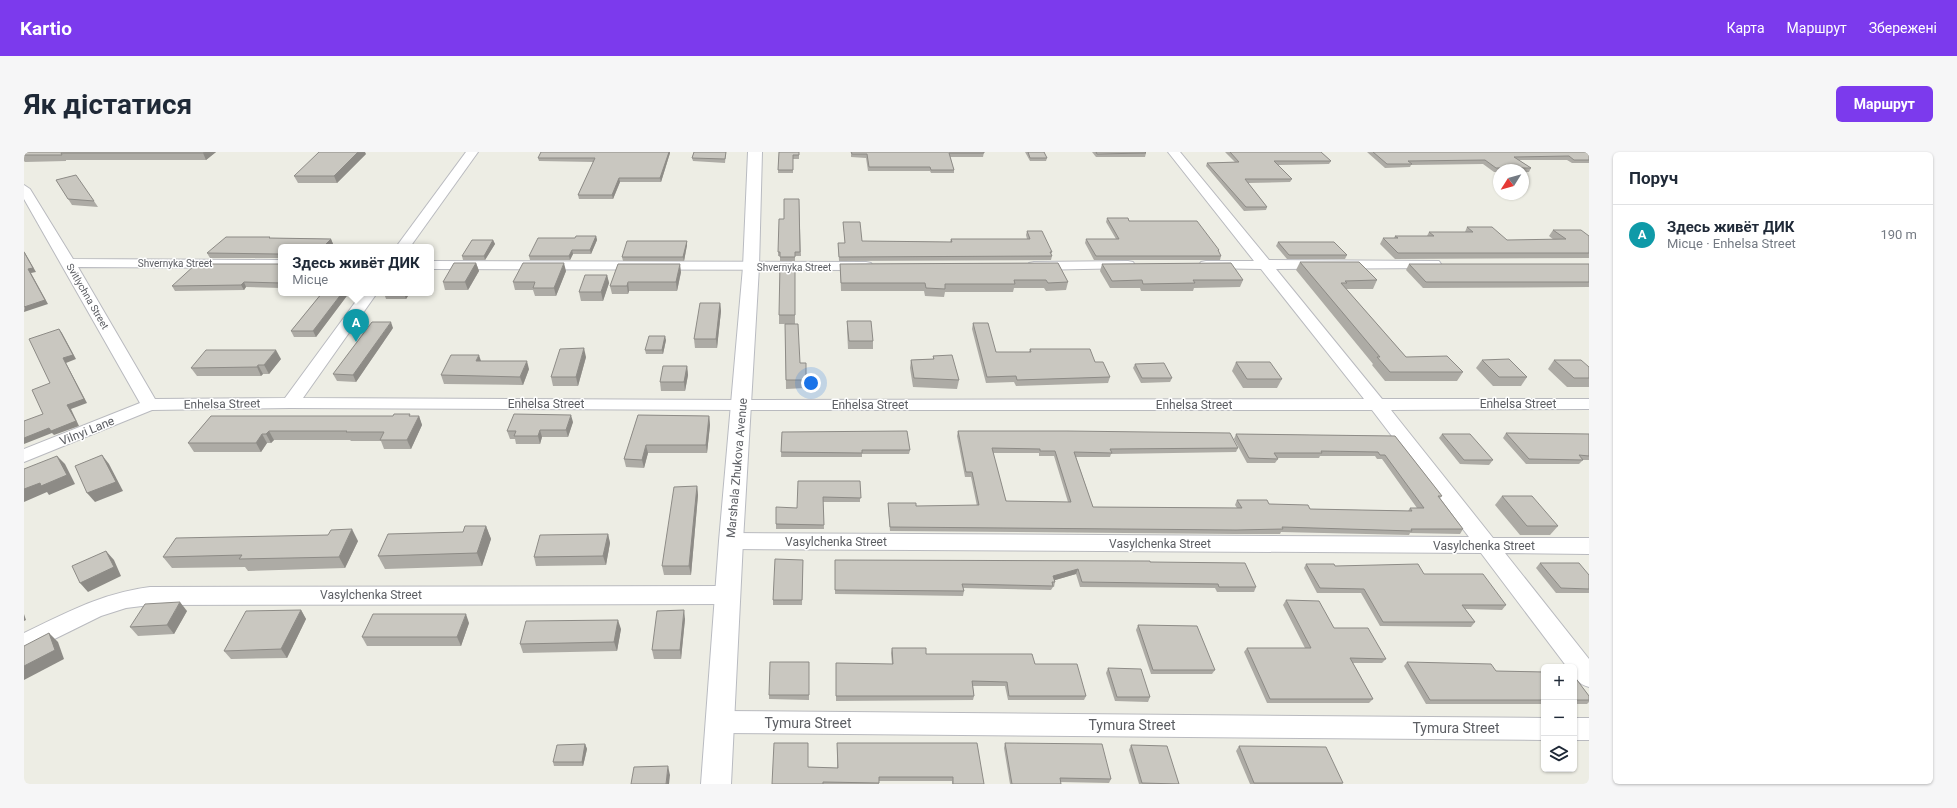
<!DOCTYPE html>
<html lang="uk">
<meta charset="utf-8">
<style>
:root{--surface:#fff;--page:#f6f6f7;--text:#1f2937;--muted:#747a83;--line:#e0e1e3;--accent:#7c3aed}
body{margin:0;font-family:Roboto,sans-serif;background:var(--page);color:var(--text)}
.controls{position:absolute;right:12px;bottom:12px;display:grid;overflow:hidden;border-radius:6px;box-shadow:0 1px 3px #0004}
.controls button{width:36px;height:36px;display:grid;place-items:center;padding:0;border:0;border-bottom:1px solid var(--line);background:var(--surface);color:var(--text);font:20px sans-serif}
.compass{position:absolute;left:1469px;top:12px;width:36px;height:36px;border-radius:50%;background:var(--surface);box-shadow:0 1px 3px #0004;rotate:233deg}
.you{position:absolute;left:787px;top:231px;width:14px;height:14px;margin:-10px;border:3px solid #fff;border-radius:50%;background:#1a73e8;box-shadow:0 0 0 6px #1a73e833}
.badge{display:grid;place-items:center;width:26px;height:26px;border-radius:50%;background:var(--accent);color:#fff;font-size:13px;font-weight:700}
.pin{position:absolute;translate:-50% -33px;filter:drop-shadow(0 1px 2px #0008)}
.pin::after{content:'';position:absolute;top:21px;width:14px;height:12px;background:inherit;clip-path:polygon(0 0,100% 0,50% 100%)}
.popup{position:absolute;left:254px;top:92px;width:156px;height:52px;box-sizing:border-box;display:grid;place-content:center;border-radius:6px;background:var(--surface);filter:drop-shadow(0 1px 3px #0005);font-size:13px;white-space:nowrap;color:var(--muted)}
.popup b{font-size:15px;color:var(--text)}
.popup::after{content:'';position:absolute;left:50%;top:100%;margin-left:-8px;border:8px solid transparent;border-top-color:var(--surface)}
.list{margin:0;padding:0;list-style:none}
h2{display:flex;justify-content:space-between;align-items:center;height:52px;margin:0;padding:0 16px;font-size:17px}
h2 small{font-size:13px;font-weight:400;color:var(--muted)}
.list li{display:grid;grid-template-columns:26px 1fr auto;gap:12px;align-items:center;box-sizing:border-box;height:60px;padding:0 16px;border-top:1px solid var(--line)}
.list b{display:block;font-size:15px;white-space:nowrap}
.list p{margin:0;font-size:13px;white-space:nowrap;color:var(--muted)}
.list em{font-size:13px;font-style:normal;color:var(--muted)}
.icon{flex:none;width:22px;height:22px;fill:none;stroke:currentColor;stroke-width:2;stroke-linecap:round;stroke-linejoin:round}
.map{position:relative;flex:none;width:1565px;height:632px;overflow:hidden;border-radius:6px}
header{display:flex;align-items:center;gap:24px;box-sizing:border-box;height:56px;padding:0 20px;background:var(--accent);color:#fff}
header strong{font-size:19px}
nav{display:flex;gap:22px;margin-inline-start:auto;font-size:14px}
.intro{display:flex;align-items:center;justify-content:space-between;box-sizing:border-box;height:96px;padding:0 24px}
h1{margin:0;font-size:28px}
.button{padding:10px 18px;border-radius:6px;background:var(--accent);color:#fff;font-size:14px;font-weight:700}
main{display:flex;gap:24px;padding:0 24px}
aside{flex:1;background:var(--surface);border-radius:6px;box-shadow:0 1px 3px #0004}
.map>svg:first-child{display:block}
</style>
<header>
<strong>Kartio</strong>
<nav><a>Карта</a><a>Маршрут</a><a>Збережені</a></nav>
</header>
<div class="intro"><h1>Як дістатися</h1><a class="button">Маршрут</a></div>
<main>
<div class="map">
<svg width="1565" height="632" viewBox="0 0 1565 632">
<rect width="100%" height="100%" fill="#edede4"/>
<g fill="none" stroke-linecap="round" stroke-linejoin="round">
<defs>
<g id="street">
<polygon points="442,0 454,0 386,95 372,95"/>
<path d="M1144,0H1156L1245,108L1415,109L1417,112L1415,115L1410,116L1252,117L1358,247H1565V257L1367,258L1469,386H1565V402L1481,401L1565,507V535C1554,532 1550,526 1550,515H1543L1457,401L707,397L700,394L697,389L700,384L707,381L1445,385L1348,258H718L266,256L128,258L0,310V297L116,251L0,47V33L6,37L49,107L257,108V116L54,115L131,247L261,246L338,141H353L279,246L718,248L1340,247L1237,117L1177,116L1175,113L1177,110L1182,109H1230Z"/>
<polygon points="407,109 842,110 847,111 849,114 847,117 842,118 407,117"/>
<polygon points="1104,109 1109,110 1111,113 1109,116 1010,118 1005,117 1003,114 1005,111 1010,110"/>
<path d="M703,434L711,437L714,443L711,449L703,452L126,453L102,456L77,464L0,502V481C42,461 78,441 126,435Z"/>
<polygon points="696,559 1520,566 1520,588 696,581 687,578 683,570 687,562"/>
<rect x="1550" y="566" width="15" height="22"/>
</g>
<polygon id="secondary" points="724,0 738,0 735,115 719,389 707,632 677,632 695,389 719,115"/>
</defs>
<use href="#street" stroke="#b9babf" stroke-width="2"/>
<use href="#secondary" stroke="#b9bbc1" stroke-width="2"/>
<use href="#street" fill="#fff" fill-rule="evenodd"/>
<use href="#secondary" fill="#fff" fill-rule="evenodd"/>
</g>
<g fill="#adaba5" fill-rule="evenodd">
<polygon points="2,0 192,0 182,8 42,8 42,9 1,10 0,9 0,1"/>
<polygon points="517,0 646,0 646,1 637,30 596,30 589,47 555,47 554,43 570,10 515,9 514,6"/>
<polygon points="670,0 702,0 701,11 669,9 668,6"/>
<polygon points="755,0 775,0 775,7 769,7 769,21 754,21"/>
<polygon points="827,0 960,0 959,5 926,5 930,18 930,21 907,21 906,19 844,19 842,6 827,5"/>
<polygon points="1001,0 1020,0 1023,6 1022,9 1006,9"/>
<polygon points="1068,0 1121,0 1122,1 1121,5 1072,5"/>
<polygon points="1201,0 1297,0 1307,9 1305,12 1254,13 1268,27 1266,30 1224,31 1243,55 1242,58 1220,59 1182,14 1183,11 1211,10"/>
<polygon points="1343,0 1565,0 1565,11 1548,11 1543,8 1495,8 1507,16 1505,20 1499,20 1499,18 1475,18 1475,20 1470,20 1459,12 1387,13 1386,15 1361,16"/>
<polygon points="342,2 313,31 274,31 270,24"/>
<polygon points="32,28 70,49 74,55 48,53"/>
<polygon points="775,47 777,104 771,104 771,109 756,109 756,104 754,104 754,100 760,67"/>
<polygon points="1083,66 1105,69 1195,98 1195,100 1197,104 1196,108 1070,108 1061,91 1062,87 1092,87 1082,70"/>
<polygon points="819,70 838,89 926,90 927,87 1003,87 1002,83 1003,79 1028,100 1027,102 1028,104 1027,108 815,109 814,91 821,91"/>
<polygon points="1443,75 1483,88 1530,88 1525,84 1529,78 1565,84 1565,106 1371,107 1356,92 1359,86 1370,86 1371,84 1403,84 1405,80 1441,80"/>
<polygon points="572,84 573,88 567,102 549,102 546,108 506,108 505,104 551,86"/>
<polygon points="246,85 246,86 307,87 309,92 257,95 257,136 222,135 220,138 151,139 148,134 256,112 255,106 186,106 183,101"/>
<polygon points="469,88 471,92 461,108 439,108 438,104"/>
<polygon points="663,89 663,93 660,109 599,109 598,105"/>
<polygon points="1254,90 1323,103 1321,107 1263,107 1252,94"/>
<polygon points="1276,110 1353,128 1349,137 1322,137 1382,205 1439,220 1433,229 1361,229 1348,213 1349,212 1272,118"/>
<polygon points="452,111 455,119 444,138 421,138 419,130"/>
<polygon points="1034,111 1044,130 1042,138 1022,139 1020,136 990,136 989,140 921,140 920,145 901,144 900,139 817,139 816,112"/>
<polygon points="771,112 771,172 755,172 755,163"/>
<polygon points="1078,112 1219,128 1216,135 1170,136 1169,139 1117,139 1116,136 1086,136 1076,119"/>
<polygon points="1385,112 1565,112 1565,135 1399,136 1382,118"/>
<polygon points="542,119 532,144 511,144 509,138 491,138 489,130"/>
<polygon points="657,120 653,139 605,139 604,142 588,142 586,134"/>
<polygon points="583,123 585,131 579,149 557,149 555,140"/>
<polygon points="298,141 325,141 292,185 270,185 267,179"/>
<polygon points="360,141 386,141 382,147 362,147"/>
<polygon points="696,151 697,159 693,196 671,196 670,187"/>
<polygon points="823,169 849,189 849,197 824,197 823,177"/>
<polygon points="949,171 972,200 1005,200 1006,197 1071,210 1086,225 1084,231 992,234 990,230 962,231 948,177"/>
<polygon points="761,172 776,211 782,211 782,236 762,237"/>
<polygon points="369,176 332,230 313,229 309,222"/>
<polygon points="642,188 639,202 622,202 621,198"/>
<polygon points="909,204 935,228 933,237 889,235 886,216 887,208 909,207"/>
<polygon points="562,205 554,234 529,234 527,225"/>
<polygon points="257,207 245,222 239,222 237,224 173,224 167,216"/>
<polygon points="1458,208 1503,225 1497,234 1469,234 1452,216"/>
<polygon points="1530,208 1565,215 1565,235 1543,235 1524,217"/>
<polygon points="457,209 505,217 499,233 420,232 417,223"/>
<polygon points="1212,210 1258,227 1253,236 1219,236 1208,219"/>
<polygon points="1111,212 1148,226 1146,230 1117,231 1109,216"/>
<polygon points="663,214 664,223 661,239 637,239 636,230"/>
<polygon points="614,263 685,264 686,273 683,301 624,301 620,316 602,315 600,307"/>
<polygon points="187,264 395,264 398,273 387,297 360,297 357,289 327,289 326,288 250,288 247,291 243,291 237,300 170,300 164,291"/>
<polygon points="549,270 544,285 518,285 516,292 492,292 491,287 486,287 483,279"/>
<path d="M934,279L1214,296L1212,300L1087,302L1086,305H1052L1069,355L1213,356L1211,353L1213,348L1286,357L1384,359L1386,356H1393L1358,307H1353L1351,304H1296L1295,306H1253L1254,307L1251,311H1223L1210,287L1212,282L1371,284L1418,344L1416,346L1439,377L1436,382L1386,381L1385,383L1257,380L1256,382H1210L866,379L864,355V351L892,354H953L947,325H941L933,284ZM969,301H1015V304H1030L1044,350L982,349Z"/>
<polygon points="758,280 886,298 885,302 838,302 838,305 757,305"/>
<polygon points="1482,281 1565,282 1565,308 1559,308 1555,312 1502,312 1479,286"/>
<polygon points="1418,282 1469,308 1465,313 1436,312 1415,286"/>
<polygon points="836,329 836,350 799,350 800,377 752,377 752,372 773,356"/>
<polygon points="673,334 674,343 667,423 640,423 638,414"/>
<polygon points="1478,344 1534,374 1526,383 1496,383 1471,353"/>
<polygon points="462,374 467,387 458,414 361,417 354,404"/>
<polygon points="584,382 586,391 582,413 512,414 510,405"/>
<polygon points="334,389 321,416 224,419 221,415 148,416 139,405"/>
<polygon points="779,408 778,453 749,453 749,448"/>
<polygon points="1126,410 1232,435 1230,440 1193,440 1191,436 1056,435 1052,422 1031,428 1031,430 1030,435 1029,435 1027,438 939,436 940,439 939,444 811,442 811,413"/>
<polygon points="1516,411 1565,423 1565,441 1532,441 1512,416"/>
<polygon points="1282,412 1400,422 1482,453 1478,458 1441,457 1451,470 1447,475 1356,474 1337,441 1293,441 1280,416"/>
<polygon points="1262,448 1310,476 1362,507 1358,511 1329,511 1349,547 1345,551 1243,551 1220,500 1223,496 1281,496 1259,453"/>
<polygon points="277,458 282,467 263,506 207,507 200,499"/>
<polygon points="163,459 150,482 114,484 106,475"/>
<polygon points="661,467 657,507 630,507 628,498"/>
<polygon points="445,471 437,494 343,494 338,485"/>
<polygon points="1114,473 1191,518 1188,522 1127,522 1112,478"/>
<polygon points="597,477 593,499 499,501 496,492"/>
<polygon points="868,496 902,502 1011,512 1062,544 1060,548 984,548 981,534 949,534 950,544 949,548 812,549 812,516 868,512 867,501"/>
<polygon points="785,510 785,548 745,547 745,543"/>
<polygon points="1383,510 1472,519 1520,520 1520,552 1402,552 1380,514"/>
<polygon points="1084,516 1126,545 1124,550 1091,549 1082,521"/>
<polygon points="1550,524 1565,544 1565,550 1563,552 1550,552"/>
<polygon points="981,591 1087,627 1085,631 1036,630 1037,632 986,632 980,596"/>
<polygon points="561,592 563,597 559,614 530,614 529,610"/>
<polygon points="1107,593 1155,632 1115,632 1105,598"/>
<polygon points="1215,594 1319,631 1318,632 1226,632 1212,599"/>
<polygon points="813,595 960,632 928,632 928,629 855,629 855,632 748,632 784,615 813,616"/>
</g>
<g fill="#8d8b86">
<polygon points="181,0 192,0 182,8 179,1"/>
<polygon points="334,0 341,0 342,2 313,31 310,24"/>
<polygon points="645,0 646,0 646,1 637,30 636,26"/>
<polygon points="595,26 596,30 589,47 588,43"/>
<polygon points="572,84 573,88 567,102 566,98"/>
<polygon points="307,87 309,92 306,95 299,95"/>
<polygon points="469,88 471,92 461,108 460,104"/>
<polygon points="663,89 663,93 660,109 659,105"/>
<polygon points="548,98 549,102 546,108 545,104"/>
<polygon points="0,99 12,120 7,121 24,152 0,160 4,117"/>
<polygon points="452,111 455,119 444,138 441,130"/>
<polygon points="540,111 542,119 532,144 530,136"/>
<polygon points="656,112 657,120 653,139 652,130"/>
<polygon points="583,123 585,131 579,149 577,140"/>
<polygon points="220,130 222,135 220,138 217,133"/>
<polygon points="604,130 605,139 604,142 603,134"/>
<polygon points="318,141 325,141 292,185 289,179"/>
<polygon points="380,141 386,141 382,147"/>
<polygon points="696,151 697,159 693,196 692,187"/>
<polygon points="367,170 369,176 332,230 329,223"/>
<polygon points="35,177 38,181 52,207 42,211 63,251 47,257 55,274 30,283 28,281 0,292 0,286 43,253 39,206"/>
<polygon points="641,184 642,188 639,202 638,198"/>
<polygon points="560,196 562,205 554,234 552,225"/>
<polygon points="252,198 257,207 245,222 240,213"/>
<polygon points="455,203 458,212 452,209"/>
<polygon points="503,209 505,217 499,233 496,225"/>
<polygon points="234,213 239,222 237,224 233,215"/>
<polygon points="663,214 664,223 661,239 660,230"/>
<polygon points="547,263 549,270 544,285 542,278"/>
<polygon points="395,264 398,273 387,297 383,288"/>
<polygon points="685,264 686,273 683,301 682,293"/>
<polygon points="516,278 518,285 516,292 514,284"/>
<polygon points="245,279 250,288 247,291 242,282"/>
<polygon points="238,282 243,291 237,300 232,291"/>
<polygon points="622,293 624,301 620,316 618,308"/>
<polygon points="78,303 85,312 99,339 71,350 63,341"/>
<polygon points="33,304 41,312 51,332 25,343 23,340 0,350 0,337"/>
<polygon points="673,334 674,343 667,423 665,414"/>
<polygon points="462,374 467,387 458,414 453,401"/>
<polygon points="328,377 334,389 321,416 315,405"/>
<polygon points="584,382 586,391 582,413 579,404"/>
<polygon points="82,399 90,408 97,424 64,440 56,431"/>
<polygon points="1054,417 1052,422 1028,429 1029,424"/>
<polygon points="156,450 163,459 150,482 143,473"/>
<polygon points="277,458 282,467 263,506 257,497"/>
<polygon points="660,458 661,467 657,507 656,498"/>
<polygon points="0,462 2,468 0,469"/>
<polygon points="442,462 445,471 437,494 433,485"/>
<polygon points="594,468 597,477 593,499 590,490"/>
<polygon points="25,481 34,490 40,507 0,528 0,514"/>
<polygon points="561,592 563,597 559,614 558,610"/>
<polygon points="644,614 646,623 645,632 642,632"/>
</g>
<g fill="#c9c7c0" stroke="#8d8b86" fill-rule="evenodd">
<polygon points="2,0 181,0 179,1 37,1 38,3 0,3 0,1"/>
<polygon points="295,0 334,0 310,24 270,24"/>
<polygon points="517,0 645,0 636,26 595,26 588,43 554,43 571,6 514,6"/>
<polygon points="670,0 702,0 701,7 668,6"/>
<polygon points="755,0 775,0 775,3 769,3 769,18 754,18"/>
<polygon points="827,0 960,0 960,1 925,1 930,18 907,18 906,15 845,15 843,2 828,2"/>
<polygon points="1004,0 1020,0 1023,6 1006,6"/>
<polygon points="1072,0 1121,0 1122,1 1073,2"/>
<polygon points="1206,0 1297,0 1307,9 1250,9 1268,27 1221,27 1243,55 1222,55 1183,11 1215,10"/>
<polygon points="1349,0 1565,0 1565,8 1550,8 1545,4 1490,5 1507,16 1472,16 1461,8 1384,9 1388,12 1363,12"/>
<polygon points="52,23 70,49 44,47 32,28"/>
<polygon points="760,47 775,47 776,100 771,100 771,105 756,105 756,100 754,100 755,67 760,67"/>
<polygon points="1083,66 1104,66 1105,69 1173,69 1195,98 1194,98 1197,104 1072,104 1062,87 1095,87"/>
<polygon points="819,70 836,70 838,89 928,90 927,87 1006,87 1003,79 1018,79 1028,100 1026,100 1028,104 815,105 814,91 821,91"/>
<polygon points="1443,75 1468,75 1483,88 1542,87 1529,78 1557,78 1565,84 1565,101 1374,101 1359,86 1374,86 1371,84 1410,84 1405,80 1449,80"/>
<polygon points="552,84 572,84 566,98 548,98 545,104 505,104 514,86 551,86"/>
<polygon points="202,85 246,85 245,86 307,87 299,95 257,95 257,131 220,130 217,133 148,134 172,112 256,112 255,102 183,101"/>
<polygon points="448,88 469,88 460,104 438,104"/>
<polygon points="603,89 663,89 659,105 598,105"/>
<polygon points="1254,90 1310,90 1323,103 1265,103"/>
<polygon points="0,100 9,116 4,117 21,148 0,155"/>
<polygon points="1276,110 1335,110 1353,128 1321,129 1323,131 1317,131 1382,205 1423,204 1439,220 1366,220 1353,205 1356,205"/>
<polygon points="430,111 452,111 441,130 419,130"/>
<polygon points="499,111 540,111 530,136 509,136 511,130 489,130"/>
<polygon points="1034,111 1044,130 1024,131 1022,128 990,128 991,132 921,132 921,137 902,136 901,131 817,131 816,112"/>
<polygon points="1207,111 1219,128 1169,128 1171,131 1119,132 1118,128 1088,129 1078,112"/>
<polygon points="594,112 656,112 652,130 604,130 603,134 586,134"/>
<polygon points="756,112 771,112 771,163 755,163"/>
<polygon points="1385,112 1565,112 1565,130 1402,130"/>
<polygon points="561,123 583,123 577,140 555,140"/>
<polygon points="298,141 318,141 289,179 267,179"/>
<polygon points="676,151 696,151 692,187 670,187"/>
<polygon points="823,169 847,169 849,189 825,189"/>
<polygon points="348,170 367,170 329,223 309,222"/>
<polygon points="949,171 964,171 972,200 1007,200 1006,197 1066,197 1071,210 1079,210 1086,225 993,228 992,224 963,225"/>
<polygon points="761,172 774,172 776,211 782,211 782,228 762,228"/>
<polygon points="35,177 49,203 39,206 60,247 43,253 52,269 27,279 25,276 0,286 0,269 19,262 8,238 26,231 5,187"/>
<polygon points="625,184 641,184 638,198 621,198"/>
<polygon points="560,196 552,225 527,225 536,197"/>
<polygon points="182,198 252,198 240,213 234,213 233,215 167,216"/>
<polygon points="427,203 455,203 452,209 503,209 496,225 417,223"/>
<polygon points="928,203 935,228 890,226 887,208 910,207 909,204"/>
<polygon points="1485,207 1503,225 1475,225 1458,208"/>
<polygon points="1530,208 1557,208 1565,215 1565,226 1550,226"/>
<polygon points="1212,210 1246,210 1258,227 1223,227"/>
<polygon points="1140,211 1148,226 1118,226 1111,212"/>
<polygon points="639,214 663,214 660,230 636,230"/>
<polygon points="370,262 386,262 385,264 395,264 383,288 356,288 360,280 322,280 323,279 245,279 242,282 238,282 232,291 164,291 187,264 369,264"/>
<polygon points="490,262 547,263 542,278 516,278 514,284 490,284 492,279 483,279"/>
<polygon points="614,263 685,264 682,293 622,293 618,308 600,307"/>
<polygon points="883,279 886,298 838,298 838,301 757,300 758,280"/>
<path d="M934,279H1043L1206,281L1214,296L1086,297L1088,301L1050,300L1069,355L1218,356L1213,348H1243L1245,352L1284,353L1286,357L1388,359L1386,356H1400L1361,303H1356L1354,300L1297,299L1298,301H1250L1254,307L1225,306L1212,282L1371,284L1418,344H1414L1439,377H1387L1388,379L1258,375L1259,377L1212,378L866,375L864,351H892V354L955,353L948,320H942ZM968,296L1016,297V299H1031L1047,350L982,349Z"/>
<polygon points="1482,281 1565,282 1565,304 1555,303 1559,308 1505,307"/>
<polygon points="1418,282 1446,282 1469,308 1440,308"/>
<polygon points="78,303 92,330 63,341 51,314"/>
<polygon points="33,304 43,323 17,334 16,331 0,337 0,317"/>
<polygon points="774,329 836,329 837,346 799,345 800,373 752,372 752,355 773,356"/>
<polygon points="673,334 665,414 638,414 650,335"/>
<polygon points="1478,344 1508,344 1534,374 1503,374"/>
<polygon points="441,374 462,374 453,401 354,404 364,382 439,380"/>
<polygon points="328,377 315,405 215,407 218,403 139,405 152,386 304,383 307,378"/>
<polygon points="584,382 579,404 510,405 516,383"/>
<polygon points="82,399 90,415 56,431 48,414"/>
<polygon points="751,407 779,408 778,448 749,448"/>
<polygon points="811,408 1126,409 1126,410 1221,411 1232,435 1195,435 1194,432 1058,430 1054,417 1029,424 1031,430 1028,430 1029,434 938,432 940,439 811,438"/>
<polygon points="1516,411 1555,411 1565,423 1565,437 1537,436"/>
<polygon points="1282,412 1310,412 1311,414 1394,412 1400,422 1459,422 1482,453 1438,453 1451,470 1359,470 1340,437 1296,436"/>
<polygon points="1262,448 1295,449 1310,476 1344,476 1362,507 1326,506 1349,547 1246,547 1223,496 1287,496"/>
<polygon points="156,450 143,473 106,475 121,452"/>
<polygon points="277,458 257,497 200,499 222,459"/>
<polygon points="660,458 656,498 628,498 633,459"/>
<polygon points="349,462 442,462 433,485 338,485"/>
<polygon points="594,468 590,490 496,492 502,469"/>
<polygon points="1114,473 1173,474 1191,518 1129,518"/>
<polygon points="25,481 31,498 0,514 0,494"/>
<polygon points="868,496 902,496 902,502 1008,502 1011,512 1053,512 1062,544 985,544 983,530 948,529 950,544 812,544 812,511 869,512"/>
<polygon points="746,510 785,510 785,543 745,543"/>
<polygon points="1383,510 1467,512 1472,519 1520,520 1520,548 1406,548"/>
<polygon points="1084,516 1117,517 1126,545 1093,545"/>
<polygon points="1550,524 1565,544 1565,548 1550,548"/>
<polygon points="750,591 784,591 784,615 814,616 813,591 953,591 960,632 929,632 929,625 855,625 855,631 799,630 799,632 748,632"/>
<polygon points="981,591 1078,592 1087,627 1036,626 1037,632 988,632"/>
<polygon points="561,592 558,610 529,610 533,593"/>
<polygon points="1107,593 1143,594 1155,632 1118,631"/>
<polygon points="1215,594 1302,595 1319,631 1230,631"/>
<polygon points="644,614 642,632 607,632 610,615"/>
</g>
<g text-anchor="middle" stroke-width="3" stroke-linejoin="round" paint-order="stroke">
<g font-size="10" fill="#5c5e63" stroke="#fff">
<text x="151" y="115">Shvernyka Street</text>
<text x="770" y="119">Shvernyka Street</text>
<text transform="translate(64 144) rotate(60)" y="4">Svitlychna Street</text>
</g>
<g font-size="12" fill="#5c5e63" stroke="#fff">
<text transform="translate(198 252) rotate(-1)" y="4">Enhelsa Street</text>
<text x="522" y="256">Enhelsa Street</text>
<text x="1494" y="256">Enhelsa Street</text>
<text x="846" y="257">Enhelsa Street</text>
<text x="1170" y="257">Enhelsa Street</text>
<text transform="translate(63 279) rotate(-22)" y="4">Vilnyi Lane</text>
<text transform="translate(713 316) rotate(-85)" y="4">Marshala Zhukova Avenue</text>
<text x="812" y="394">Vasylchenka Street</text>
<text x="1136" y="396">Vasylchenka Street</text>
<text x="1460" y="398">Vasylchenka Street</text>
<text x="347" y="447">Vasylchenka Street</text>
</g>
<g font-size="14" fill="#5c5e63" stroke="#fff">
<text x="784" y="576">Tymura Street</text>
<text x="1108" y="578">Tymura Street</text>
<text x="1432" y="581">Tymura Street</text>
</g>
</g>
</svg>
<div class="controls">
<button>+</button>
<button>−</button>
<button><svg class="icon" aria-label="layers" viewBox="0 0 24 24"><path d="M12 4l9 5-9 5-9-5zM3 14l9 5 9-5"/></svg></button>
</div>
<svg class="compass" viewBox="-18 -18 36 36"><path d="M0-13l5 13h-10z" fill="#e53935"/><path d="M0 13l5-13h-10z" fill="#747a83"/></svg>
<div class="you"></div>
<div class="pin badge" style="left:332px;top:190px;background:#0f9aa8">A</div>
<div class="popup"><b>Здесь живёт ДИК</b>Місце</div>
</div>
<aside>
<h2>Поруч<small></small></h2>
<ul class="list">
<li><span class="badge" style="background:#0f9aa8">A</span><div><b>Здесь живёт ДИК</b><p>Місце · Enhelsa Street</p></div><em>190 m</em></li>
</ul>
</aside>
</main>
